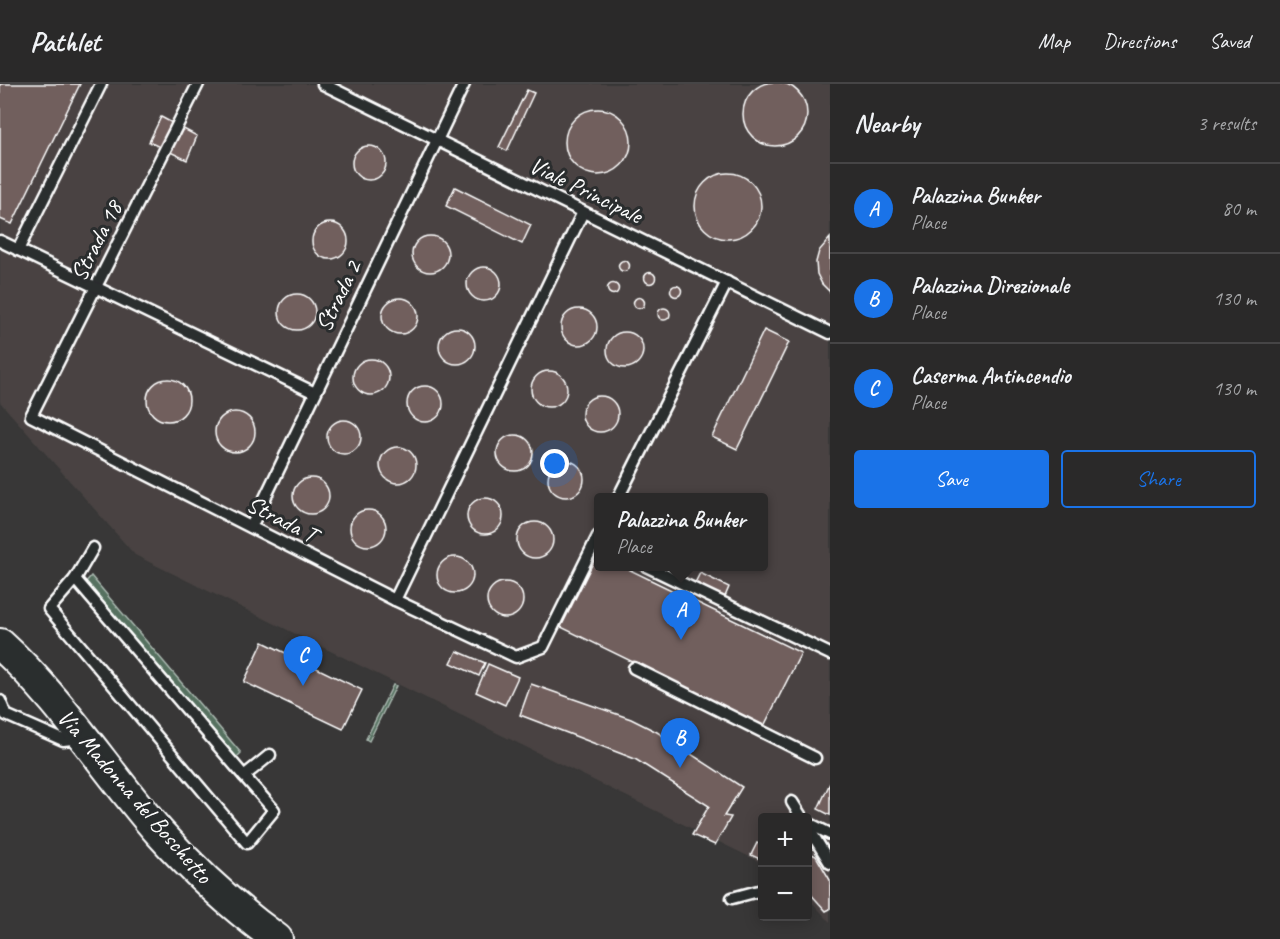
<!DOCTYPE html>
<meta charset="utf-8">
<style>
:root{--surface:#2a2929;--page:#323131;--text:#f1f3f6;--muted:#a5a6a8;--line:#464546;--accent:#1a73e8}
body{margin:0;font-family:Caveat,sans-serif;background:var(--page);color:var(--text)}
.controls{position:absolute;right:18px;bottom:18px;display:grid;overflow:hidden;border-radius:6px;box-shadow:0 3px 15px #0003}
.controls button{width:54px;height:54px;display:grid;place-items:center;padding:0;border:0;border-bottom:2px solid var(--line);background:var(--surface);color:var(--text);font:30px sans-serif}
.you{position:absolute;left:555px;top:380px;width:21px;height:21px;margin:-15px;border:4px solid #fff;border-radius:50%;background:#1a73e8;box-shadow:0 0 0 9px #1a73e833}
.badge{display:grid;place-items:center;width:39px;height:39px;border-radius:50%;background:var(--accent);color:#fff;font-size:20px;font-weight:700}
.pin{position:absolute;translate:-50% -50px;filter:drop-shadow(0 2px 3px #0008)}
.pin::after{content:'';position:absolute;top:32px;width:21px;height:18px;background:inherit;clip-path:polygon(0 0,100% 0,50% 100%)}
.popup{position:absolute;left:594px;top:409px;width:174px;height:78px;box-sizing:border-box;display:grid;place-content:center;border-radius:6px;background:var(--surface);filter:drop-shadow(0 2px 4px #0005);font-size:20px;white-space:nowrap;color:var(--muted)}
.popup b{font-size:22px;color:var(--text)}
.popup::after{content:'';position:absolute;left:50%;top:100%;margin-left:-12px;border:12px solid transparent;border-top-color:var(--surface)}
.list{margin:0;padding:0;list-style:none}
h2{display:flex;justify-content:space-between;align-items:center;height:78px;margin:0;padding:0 24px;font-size:26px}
h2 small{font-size:20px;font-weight:400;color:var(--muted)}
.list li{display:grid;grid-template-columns:39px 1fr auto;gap:18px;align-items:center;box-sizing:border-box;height:90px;padding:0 24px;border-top:2px solid var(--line)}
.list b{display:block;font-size:22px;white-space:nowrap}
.list p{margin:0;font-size:20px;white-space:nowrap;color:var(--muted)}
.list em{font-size:20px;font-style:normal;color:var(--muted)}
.actions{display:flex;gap:12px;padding:18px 24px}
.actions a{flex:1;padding:14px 0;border:2px solid var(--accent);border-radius:6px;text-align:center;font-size:21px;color:var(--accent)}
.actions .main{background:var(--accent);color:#fff}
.map{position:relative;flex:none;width:830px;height:855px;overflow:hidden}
header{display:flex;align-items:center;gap:36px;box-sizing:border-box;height:84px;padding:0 30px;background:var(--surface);border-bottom:2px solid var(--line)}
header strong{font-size:28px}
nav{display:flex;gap:33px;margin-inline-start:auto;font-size:21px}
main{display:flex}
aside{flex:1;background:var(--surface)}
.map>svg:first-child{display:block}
</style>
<header>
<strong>Pathlet</strong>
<nav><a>Map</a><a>Directions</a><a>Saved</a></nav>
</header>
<main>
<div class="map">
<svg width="830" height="855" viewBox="0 0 830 855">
<rect width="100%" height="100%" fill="#383737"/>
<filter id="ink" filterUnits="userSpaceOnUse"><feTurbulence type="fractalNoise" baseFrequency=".0167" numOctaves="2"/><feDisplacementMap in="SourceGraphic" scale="12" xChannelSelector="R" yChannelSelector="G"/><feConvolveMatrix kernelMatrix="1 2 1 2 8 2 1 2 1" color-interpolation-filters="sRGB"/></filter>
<g filter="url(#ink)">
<path fill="#494342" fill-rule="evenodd" d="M0,0H830V838L808,814V734H762V779L135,471L0,318ZM598,414H764V482H598Z"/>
<g fill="#567160" stroke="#aab8b0" stroke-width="1.5">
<polygon points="91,492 241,669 235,675 85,499"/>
<polygon points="393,601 396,602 369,657 366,655"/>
</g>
<g fill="#715e5d" stroke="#fff" stroke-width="1.5">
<circle cx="775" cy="30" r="32"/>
<polygon points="0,0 80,0 12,140 0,135"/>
<polygon points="527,6 534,9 507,67 499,63"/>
<circle cx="598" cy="58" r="33"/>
<polygon points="161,33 197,52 187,76 149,58"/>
<circle cx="369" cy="79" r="17"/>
<circle cx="728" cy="122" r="33"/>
<polygon points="455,103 531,141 522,160 446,122"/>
<circle cx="330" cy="157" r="18"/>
<circle cx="430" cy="170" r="18"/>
<polygon points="830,154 830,208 822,200 817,190 816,178 819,167"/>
<circle cx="624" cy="182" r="5.5"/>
<circle cx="484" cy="200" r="17"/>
<circle cx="650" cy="194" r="5.5"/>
<circle cx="613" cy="205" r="5.5"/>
<circle cx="676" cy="207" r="5.5"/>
<circle cx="297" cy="228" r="18"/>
<circle cx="639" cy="219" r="5.5"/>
<circle cx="400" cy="232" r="18"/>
<circle cx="664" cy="230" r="6"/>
<circle cx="579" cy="243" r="18"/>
<circle cx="457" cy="262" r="18"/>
<polygon points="764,246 789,258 737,365 712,353"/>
<circle cx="625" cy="266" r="18"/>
<circle cx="371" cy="293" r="18"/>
<circle cx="549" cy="305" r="18"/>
<circle cx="168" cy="316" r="21"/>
<circle cx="425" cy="320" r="18"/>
<circle cx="600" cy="330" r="18"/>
<circle cx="235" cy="348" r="20"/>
<circle cx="344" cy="353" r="17"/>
<circle cx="515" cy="369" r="18"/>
<circle cx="398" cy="381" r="18"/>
<circle cx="566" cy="395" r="18"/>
<circle cx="311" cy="412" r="18"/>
<circle cx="485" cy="432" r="18"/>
<circle cx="368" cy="444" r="18"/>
<circle cx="535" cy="456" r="18"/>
<polygon points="597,471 598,482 622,482 801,569 764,642 561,543"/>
<circle cx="455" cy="491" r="18"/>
<polygon points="700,489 729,503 724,515 694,501"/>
<circle cx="505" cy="516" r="18"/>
<polygon points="263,558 362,606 343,645 244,598"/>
<polygon points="457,567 485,579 479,592 451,579"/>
<polygon points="488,580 518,593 505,621 476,608"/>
<polygon points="531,600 631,635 657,648 742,703 724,732 731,733 715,761 692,751 709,722 635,675 520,631"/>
<polygon points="830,699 830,731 818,725"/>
<polygon points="757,759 762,761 762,776 751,771"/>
<polygon points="808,768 816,772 830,796 830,825 826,827 808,807"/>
</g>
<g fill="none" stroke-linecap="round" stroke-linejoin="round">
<defs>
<g id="service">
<polyline points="198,0 31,332 395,516 516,573 543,563 598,452"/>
<polyline points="323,0 830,249"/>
<polyline points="0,157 315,309"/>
<polyline points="18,166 101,0"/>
<polyline points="618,414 727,198"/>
<polyline points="251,443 464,0"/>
<polyline points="93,464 75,495 49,525 247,759 274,726 244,692 270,671"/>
<polyline points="646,482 830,570"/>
<polyline points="75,495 244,692"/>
<polyline points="395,516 583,128"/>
<polyline points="634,584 815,674"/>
<polyline points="0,617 6,631 63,656 81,654"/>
<polyline points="792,718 802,734"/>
<polyline points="808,739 830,750"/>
<polyline points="808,743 830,779"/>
<polyline points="732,814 762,806"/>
</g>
<path id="secondary" d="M0,560C61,615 105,686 159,748C194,787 234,824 277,855"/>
</defs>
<use href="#service" stroke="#fff" stroke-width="15"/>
<use href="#secondary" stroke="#fff" stroke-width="34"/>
<use href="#service" stroke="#2a2d2e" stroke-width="10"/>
<use href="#secondary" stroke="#2a2d2e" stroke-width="30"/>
</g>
</g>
<g text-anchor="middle" stroke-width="6" stroke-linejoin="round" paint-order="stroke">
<g font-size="24" fill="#fff" stroke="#2a2d2e">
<text transform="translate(586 106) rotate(26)" y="8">Viale Principale</text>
<text transform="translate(96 157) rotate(-63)" y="8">Strada 18</text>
<text transform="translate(338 212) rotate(-64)" y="8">Strada 2</text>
<text transform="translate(282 435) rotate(27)" y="8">Strada T</text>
<text transform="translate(135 712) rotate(49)" y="8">Via Madonna del Boschetto</text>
</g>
</g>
</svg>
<div class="controls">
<button>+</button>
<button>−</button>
</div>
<div class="you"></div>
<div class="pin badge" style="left:681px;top:556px">A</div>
<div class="popup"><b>Palazzina Bunker</b>Place</div>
<div class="pin badge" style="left:680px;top:684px">B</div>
<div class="pin badge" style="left:303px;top:602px">C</div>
</div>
<aside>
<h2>Nearby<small>3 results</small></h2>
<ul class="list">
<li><span class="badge">A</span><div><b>Palazzina Bunker</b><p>Place</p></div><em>80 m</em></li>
<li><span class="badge">B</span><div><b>Palazzina Direzionale</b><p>Place</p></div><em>130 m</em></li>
<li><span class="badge">C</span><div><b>Caserma Antincendio</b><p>Place</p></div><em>130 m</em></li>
</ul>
<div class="actions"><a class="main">Save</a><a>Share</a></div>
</aside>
</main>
